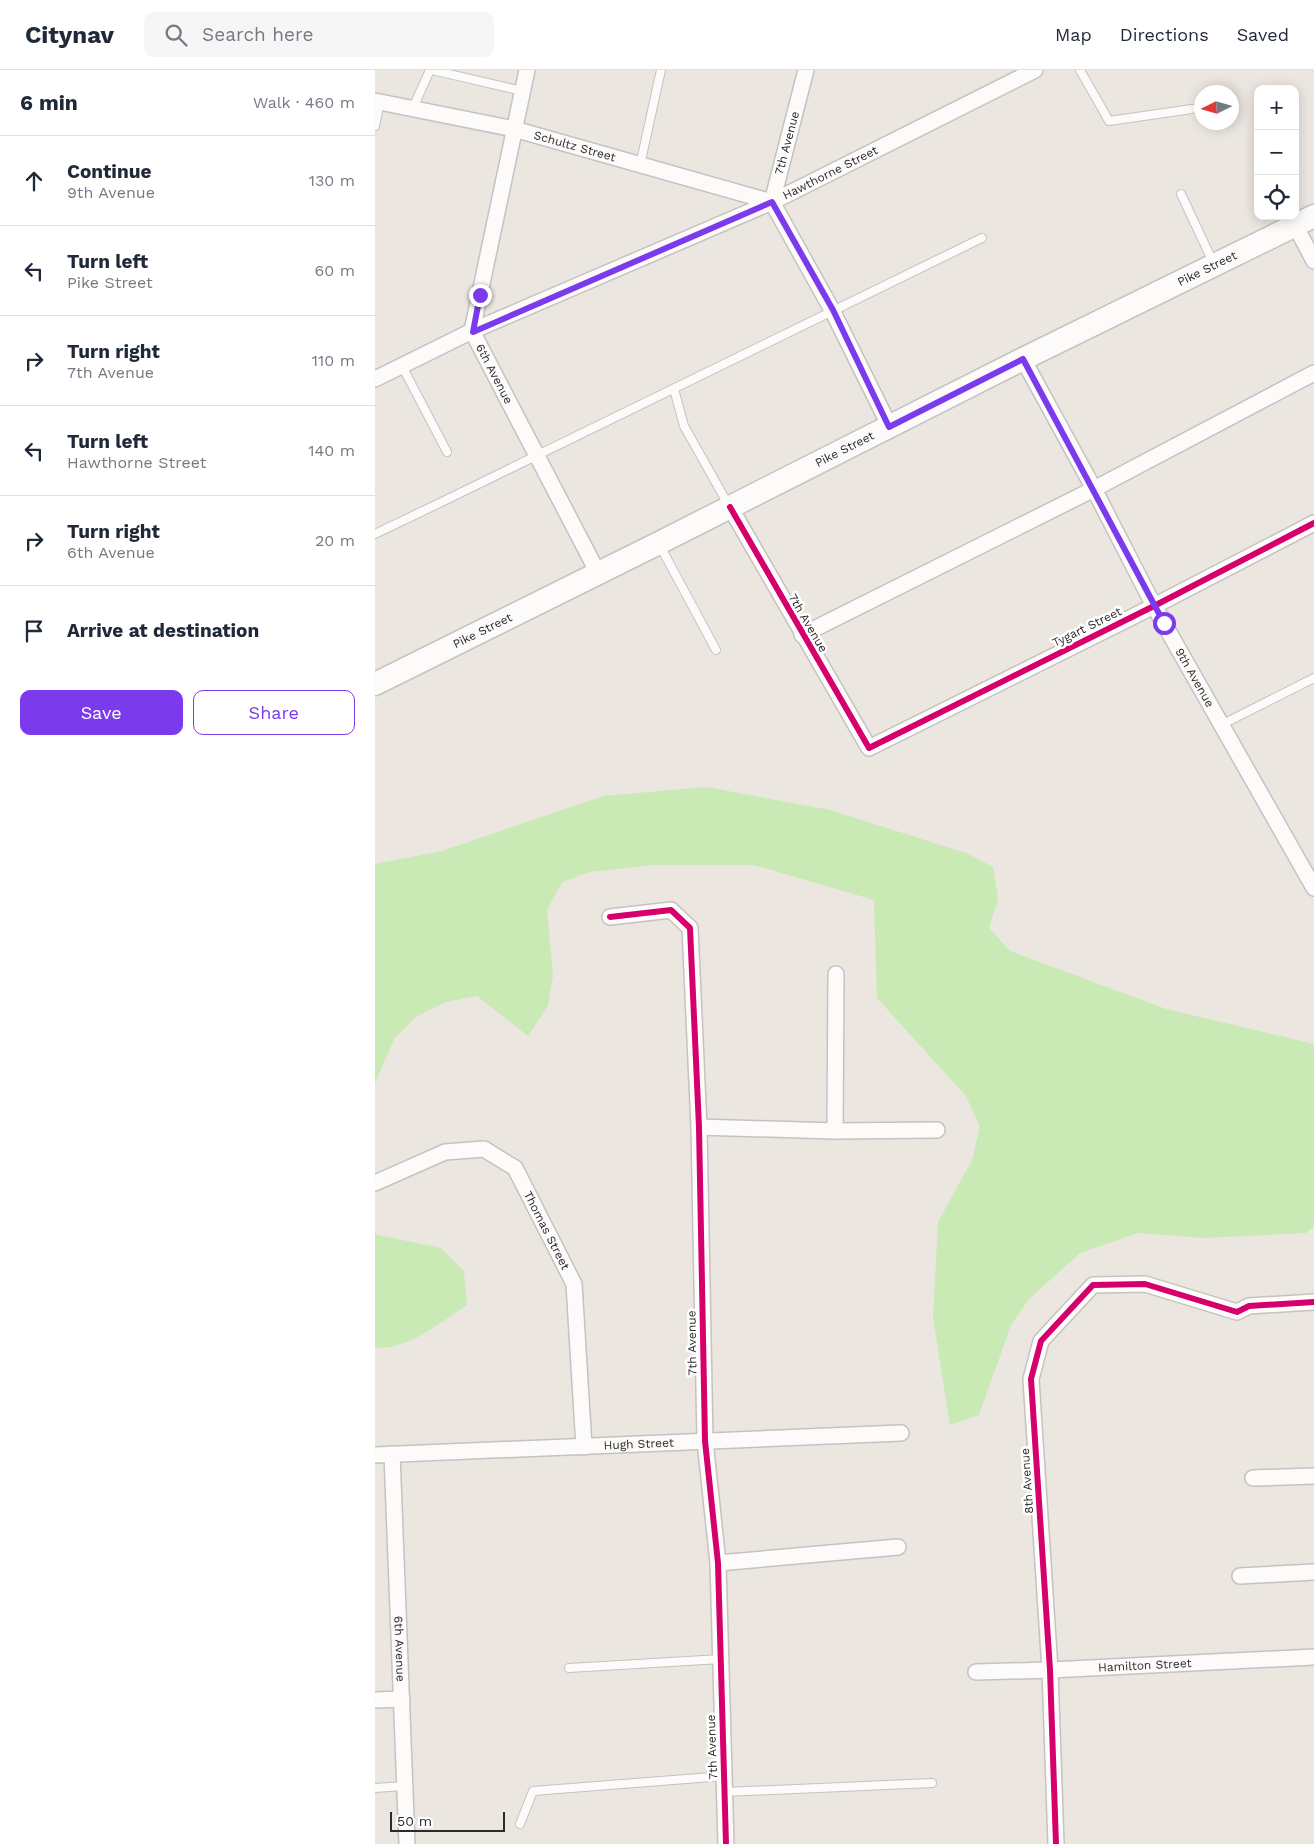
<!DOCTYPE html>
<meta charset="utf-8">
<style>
:root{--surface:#fff;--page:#f6f6f7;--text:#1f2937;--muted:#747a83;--line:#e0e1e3;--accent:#7c3aed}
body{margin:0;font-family:"Work Sans",sans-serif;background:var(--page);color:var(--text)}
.controls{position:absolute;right:15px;top:15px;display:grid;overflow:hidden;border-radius:10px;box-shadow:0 2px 12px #0003}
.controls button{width:45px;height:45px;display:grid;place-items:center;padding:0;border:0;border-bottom:1px solid var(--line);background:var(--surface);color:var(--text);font:25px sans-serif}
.compass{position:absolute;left:819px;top:15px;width:45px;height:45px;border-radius:50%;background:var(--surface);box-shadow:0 2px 12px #0003;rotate:265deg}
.scale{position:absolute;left:15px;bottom:12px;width:115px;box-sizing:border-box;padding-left:5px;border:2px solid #2b2b2b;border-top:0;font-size:14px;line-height:18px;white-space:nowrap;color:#2b2b2b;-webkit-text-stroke:4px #fff;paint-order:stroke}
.stop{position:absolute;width:15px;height:15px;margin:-11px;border:4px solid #7c3aed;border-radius:50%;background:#fff}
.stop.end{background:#7c3aed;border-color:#fff;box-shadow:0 1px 5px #0008}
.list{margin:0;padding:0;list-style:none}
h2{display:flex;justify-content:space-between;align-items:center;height:65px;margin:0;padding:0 20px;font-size:21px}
h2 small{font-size:16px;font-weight:400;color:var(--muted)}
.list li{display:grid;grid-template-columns:32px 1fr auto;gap:15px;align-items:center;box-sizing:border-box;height:90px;padding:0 20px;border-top:1px solid var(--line)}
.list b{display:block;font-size:19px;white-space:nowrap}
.list p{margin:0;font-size:16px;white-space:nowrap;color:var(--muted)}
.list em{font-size:16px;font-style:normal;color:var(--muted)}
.actions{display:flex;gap:10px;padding:15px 20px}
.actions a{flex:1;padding:11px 0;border:1px solid var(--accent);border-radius:10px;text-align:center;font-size:18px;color:var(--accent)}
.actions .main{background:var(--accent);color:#fff}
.icon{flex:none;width:28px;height:28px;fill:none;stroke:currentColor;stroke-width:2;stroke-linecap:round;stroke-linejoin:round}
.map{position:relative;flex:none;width:939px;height:1774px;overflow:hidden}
header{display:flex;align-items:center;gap:30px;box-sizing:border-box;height:70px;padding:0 25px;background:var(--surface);border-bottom:1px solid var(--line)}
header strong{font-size:24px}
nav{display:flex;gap:28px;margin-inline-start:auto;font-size:18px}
.search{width:350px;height:45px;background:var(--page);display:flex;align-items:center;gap:12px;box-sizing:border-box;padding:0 18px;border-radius:10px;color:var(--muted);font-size:19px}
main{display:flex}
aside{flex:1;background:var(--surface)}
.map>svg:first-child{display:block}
</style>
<header>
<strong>Citynav</strong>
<div class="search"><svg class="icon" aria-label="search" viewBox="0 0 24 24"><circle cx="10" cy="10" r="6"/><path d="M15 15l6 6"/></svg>Search here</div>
<nav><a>Map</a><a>Directions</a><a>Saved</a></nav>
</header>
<main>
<aside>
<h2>6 min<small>Walk · 460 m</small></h2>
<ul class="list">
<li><svg class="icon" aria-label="ahead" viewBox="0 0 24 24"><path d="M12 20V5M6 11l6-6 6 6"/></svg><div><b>Continue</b><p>9th Avenue</p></div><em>130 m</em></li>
<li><svg class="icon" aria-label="left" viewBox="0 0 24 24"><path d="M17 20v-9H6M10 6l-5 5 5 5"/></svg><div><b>Turn left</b><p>Pike Street</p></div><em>60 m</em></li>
<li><svg class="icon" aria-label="right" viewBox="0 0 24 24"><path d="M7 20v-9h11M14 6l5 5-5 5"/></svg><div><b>Turn right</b><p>7th Avenue</p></div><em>110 m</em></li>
<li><svg class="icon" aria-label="left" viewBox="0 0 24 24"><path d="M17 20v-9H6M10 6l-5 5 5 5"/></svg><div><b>Turn left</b><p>Hawthorne Street</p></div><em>140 m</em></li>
<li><svg class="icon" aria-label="right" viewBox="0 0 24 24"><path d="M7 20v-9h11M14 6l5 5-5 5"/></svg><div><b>Turn right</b><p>6th Avenue</p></div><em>20 m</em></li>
<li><svg class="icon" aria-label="arrive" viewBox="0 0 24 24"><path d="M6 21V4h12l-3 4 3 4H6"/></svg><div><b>Arrive at destination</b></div></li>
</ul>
<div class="actions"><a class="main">Save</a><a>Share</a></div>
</aside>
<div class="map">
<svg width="939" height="1774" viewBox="0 0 939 1774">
<rect width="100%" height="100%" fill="#ebe6e0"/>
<g fill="#c9e9b5">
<polygon points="331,717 455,740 591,783 618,797 623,829 614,858 635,881 791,939 939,974 939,1156 931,1163 830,1168 763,1163 705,1183 654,1229 636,1255 604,1345 575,1355 558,1247 563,1152 597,1090 605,1057 591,1026 502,928 499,830 379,795 279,795 214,802 187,812 172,840 178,906 173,936 153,966 102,926 71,932 42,946 19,969 0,1013 0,794 67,781 228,726"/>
<path d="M0,1163L3,1165L66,1178L89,1201L92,1235C64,1253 35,1279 0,1278Z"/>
</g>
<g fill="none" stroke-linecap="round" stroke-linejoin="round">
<defs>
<g id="lane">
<polyline points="57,0 147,21"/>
<polyline points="705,0 734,51 817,39"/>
<polyline points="37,40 55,0"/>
<polyline points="0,56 5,32"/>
<polyline points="265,95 286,0"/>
<polyline points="806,124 838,192"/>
<polyline points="27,296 72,382"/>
<polyline points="299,319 309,356 354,436"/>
<path d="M0,464C203,367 404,266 607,168"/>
<polyline points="284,474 341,580"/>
<polyline points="846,655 939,608"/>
<polyline points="194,1598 346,1589"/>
<polyline points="0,1718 30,1716"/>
<polyline points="350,1722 557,1713"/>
<polyline points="145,1754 158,1721 349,1706"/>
</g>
<g id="street">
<path id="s1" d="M152,0L97,261L223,503"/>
<polyline points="431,0 397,132 457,240 515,357"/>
<path id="s2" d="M0,31L139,59L397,132"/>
<polyline points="920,155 939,191"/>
<path id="s3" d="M648,289L719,419L779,536L939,818"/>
<path id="s4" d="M0,309L97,261L397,132L660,0"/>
<polyline points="355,437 494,678 779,536 939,453"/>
<polyline points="427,565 719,419 939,303"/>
<polyline points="235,847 296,840 315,858 324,1057 330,1371 343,1493 351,1774"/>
<polyline points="324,1057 460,1061 562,1060"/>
<polyline points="460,1061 461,904"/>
<path id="s5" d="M0,1113L70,1082L109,1079L140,1098L199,1214L209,1377"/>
<path id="s6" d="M17,1384L32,1774"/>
<path id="s7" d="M0,1385L526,1363"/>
<polyline points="878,1408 939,1406"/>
<polyline points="343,1493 523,1477"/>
<polyline points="865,1506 939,1502"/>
<path id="s8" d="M601,1602L675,1600L939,1587"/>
<polyline points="0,1630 27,1629"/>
<polyline points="681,1774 675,1600 656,1309 666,1271 718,1215 770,1214 862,1242 874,1236 939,1232"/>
</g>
<g id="secondary">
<path id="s9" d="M0,614L284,473L648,289L939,146"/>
</g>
</defs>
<use href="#lane" stroke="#c4c2c2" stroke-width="10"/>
<use href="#street" stroke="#c4c2c2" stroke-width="18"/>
<use href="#secondary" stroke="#c4c2c2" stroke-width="25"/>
<use href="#lane" stroke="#fcfbfa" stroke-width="8"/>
<use href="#street" stroke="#fcfbfa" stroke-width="15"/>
<use href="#secondary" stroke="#fcfbfa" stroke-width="22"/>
<defs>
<g id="cycleway">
<polyline points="355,437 494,678 779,536 939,453"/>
<polyline points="235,847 296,840 315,858 324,1057 330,1371 343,1493 351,1774"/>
<polyline points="681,1774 675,1600 656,1309 666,1271 718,1215 770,1214 862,1242 874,1236 939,1232"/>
</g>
</defs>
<use href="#cycleway" stroke="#fff" stroke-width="9"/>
<use href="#cycleway" stroke="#d6006c" stroke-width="6"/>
</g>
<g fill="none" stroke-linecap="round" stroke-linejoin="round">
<polyline stroke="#7c3aed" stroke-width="6" points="105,225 98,262 397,132 458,240 514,357 648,289 789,553"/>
</g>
<g text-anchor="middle" stroke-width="5" stroke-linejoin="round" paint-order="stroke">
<g font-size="12" fill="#2b2b2b" stroke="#fff">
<text transform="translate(412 73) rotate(-75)" y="4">7th Avenue</text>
<text dy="4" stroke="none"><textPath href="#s2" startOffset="205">Schultz Street</textPath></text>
<text dy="4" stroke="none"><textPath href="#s4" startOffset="500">Hawthorne Street</textPath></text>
<text dy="4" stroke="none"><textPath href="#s9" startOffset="930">Pike Street</textPath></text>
<text dy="4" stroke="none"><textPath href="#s1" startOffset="315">6th Avenue</textPath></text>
<text dy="4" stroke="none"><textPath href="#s9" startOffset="525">Pike Street</textPath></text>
<text transform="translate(433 553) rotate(60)" y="4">7th Avenue</text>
<text transform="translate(712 557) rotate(-26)" y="4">Tygart Street</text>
<text dy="4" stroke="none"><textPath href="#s9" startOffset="120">Pike Street</textPath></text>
<text dy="4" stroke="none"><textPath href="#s3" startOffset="362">9th Avenue</textPath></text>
<text dy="4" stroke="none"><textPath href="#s5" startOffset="222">Thomas Street</textPath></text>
<text transform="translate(317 1273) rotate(-91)" y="4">7th Avenue</text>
<text dy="4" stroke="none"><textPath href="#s7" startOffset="264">Hugh Street</textPath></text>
<text transform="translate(652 1411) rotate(-94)" y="4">8th Avenue</text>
<text dy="4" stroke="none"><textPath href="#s6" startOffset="195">6th Avenue</textPath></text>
<text dy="4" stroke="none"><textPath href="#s8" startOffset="169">Hamilton Street</textPath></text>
<text transform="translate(337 1677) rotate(-92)" y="4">7th Avenue</text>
</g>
</g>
</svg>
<div class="controls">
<button>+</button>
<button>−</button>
<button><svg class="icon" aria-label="locate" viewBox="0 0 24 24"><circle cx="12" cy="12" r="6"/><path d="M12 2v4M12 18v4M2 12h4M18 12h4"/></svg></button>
</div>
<svg class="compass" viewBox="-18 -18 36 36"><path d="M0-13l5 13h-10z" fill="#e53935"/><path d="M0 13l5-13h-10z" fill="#747a83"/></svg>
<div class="scale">50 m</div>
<div class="stop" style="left:789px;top:553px"></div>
<div class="stop end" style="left:105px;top:225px"></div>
</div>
</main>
